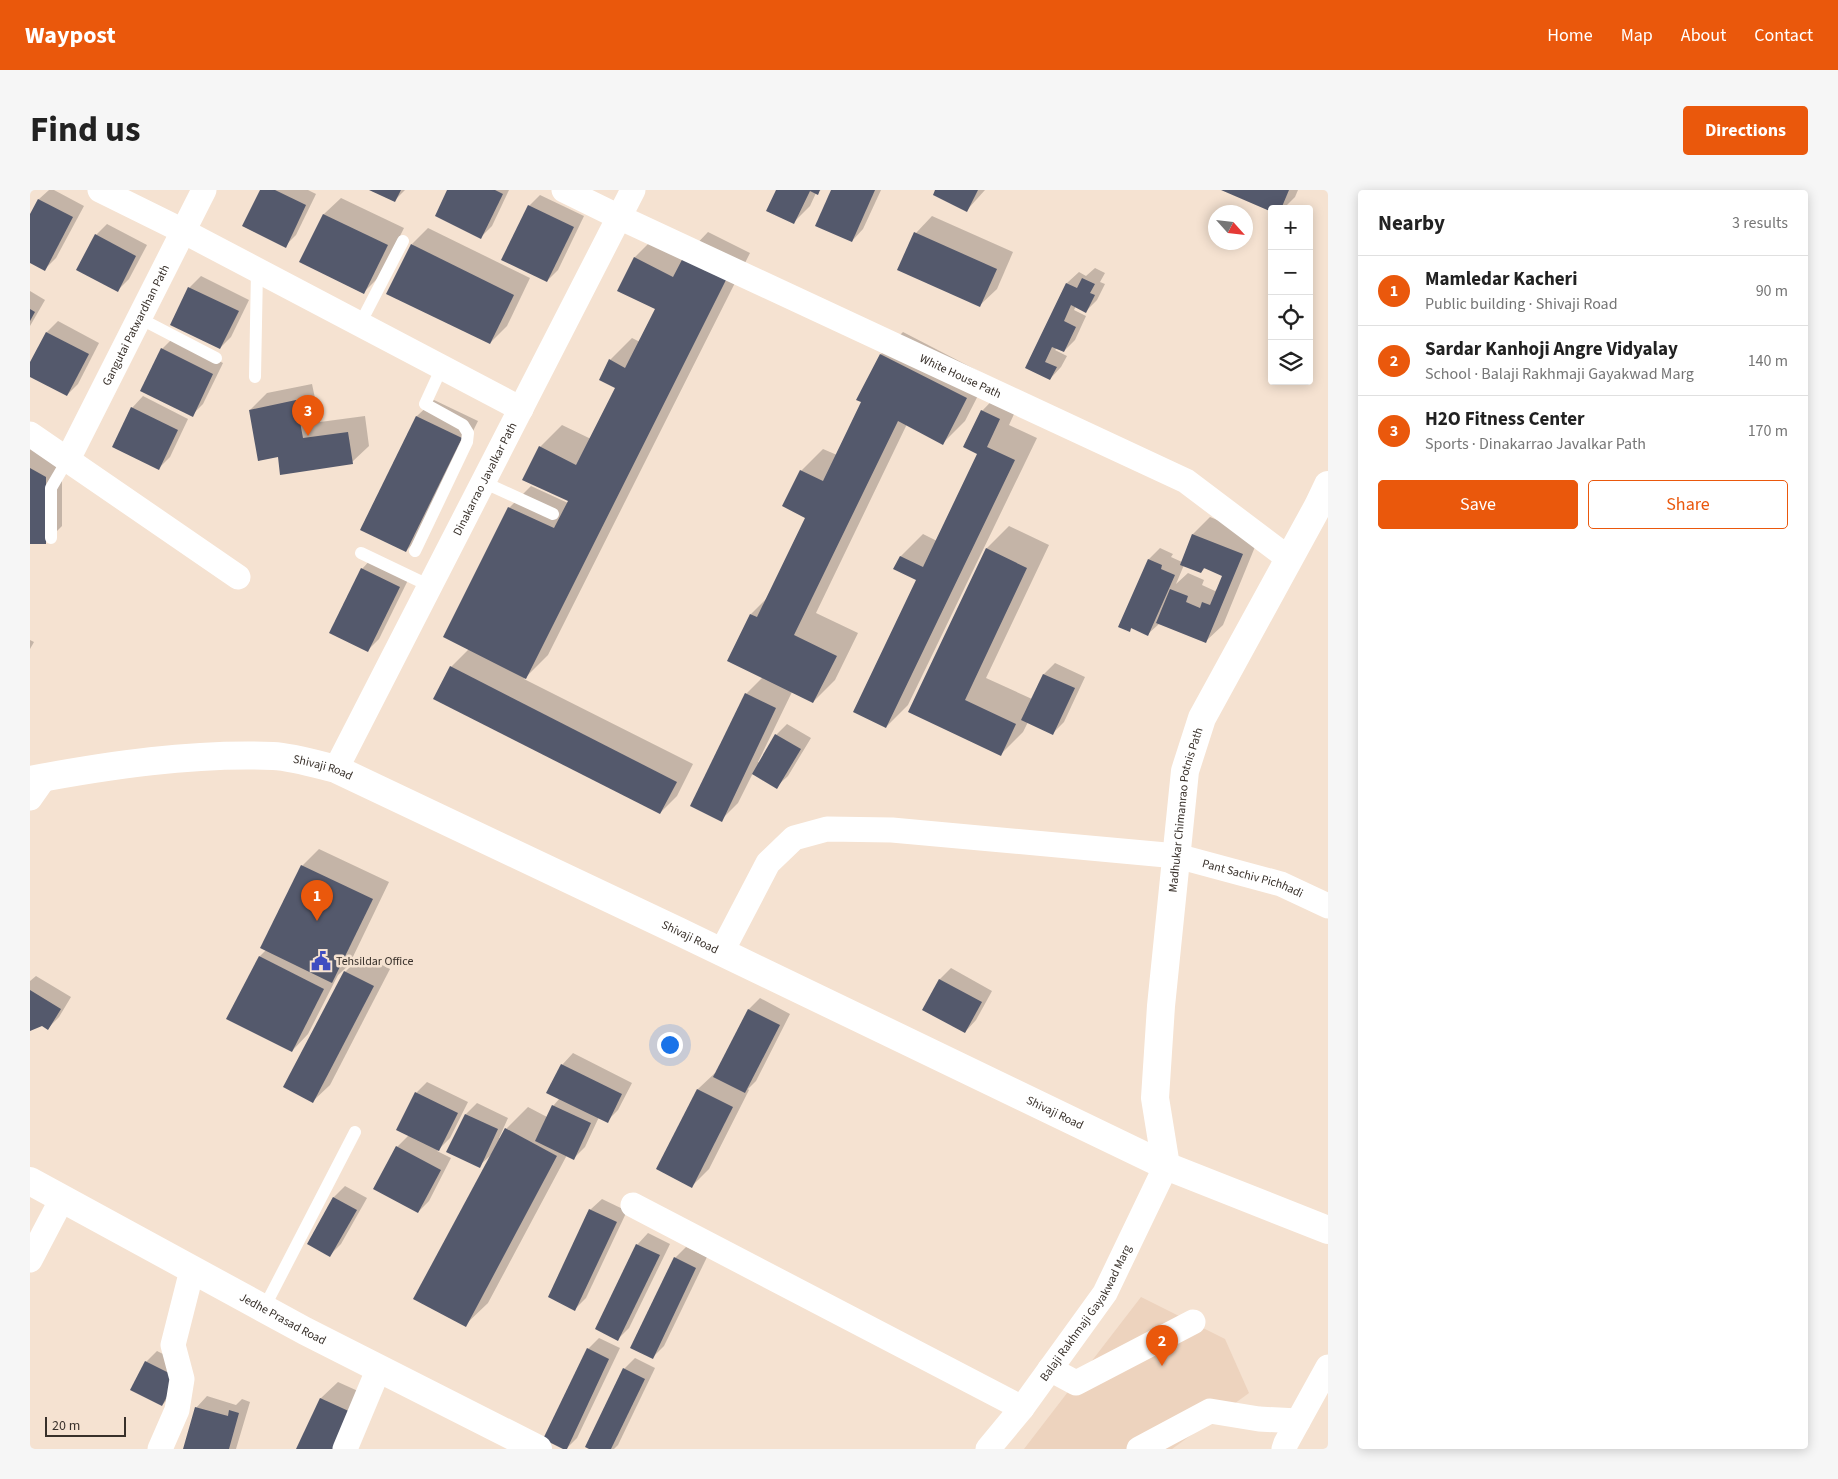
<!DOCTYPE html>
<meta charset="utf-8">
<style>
:root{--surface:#fff;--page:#f6f6f6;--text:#222;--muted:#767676;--line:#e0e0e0;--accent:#ea580c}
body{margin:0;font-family:"Source Sans 3",sans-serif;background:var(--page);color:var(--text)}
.controls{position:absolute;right:15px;top:15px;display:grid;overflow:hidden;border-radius:5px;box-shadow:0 2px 12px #0003}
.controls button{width:45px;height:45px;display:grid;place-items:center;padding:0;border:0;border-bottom:1px solid var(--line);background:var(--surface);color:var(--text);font:25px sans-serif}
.compass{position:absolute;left:1178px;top:15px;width:45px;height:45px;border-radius:50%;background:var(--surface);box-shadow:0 2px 12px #0003;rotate:117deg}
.scale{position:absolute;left:15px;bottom:12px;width:81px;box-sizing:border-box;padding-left:5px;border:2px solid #38302a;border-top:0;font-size:14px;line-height:18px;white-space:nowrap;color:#38302a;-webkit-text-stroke:4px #f5e2d1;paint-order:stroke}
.you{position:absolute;left:639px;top:854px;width:18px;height:18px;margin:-12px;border:4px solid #fff;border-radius:50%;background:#1a73e8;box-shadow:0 0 0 8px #1a73e833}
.badge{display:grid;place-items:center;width:32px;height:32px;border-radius:50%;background:var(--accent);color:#fff;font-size:16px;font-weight:700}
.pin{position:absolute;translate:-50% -41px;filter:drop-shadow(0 1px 2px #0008)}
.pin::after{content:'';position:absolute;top:26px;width:18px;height:15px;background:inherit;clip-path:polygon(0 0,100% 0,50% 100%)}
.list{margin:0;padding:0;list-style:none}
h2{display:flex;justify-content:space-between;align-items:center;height:65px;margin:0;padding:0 20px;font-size:21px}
h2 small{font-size:16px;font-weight:400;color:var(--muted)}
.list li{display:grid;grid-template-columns:32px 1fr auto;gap:15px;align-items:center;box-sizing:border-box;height:70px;padding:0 20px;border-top:1px solid var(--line)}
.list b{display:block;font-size:19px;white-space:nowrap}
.list p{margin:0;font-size:16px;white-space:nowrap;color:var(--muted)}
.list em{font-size:16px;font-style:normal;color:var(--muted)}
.actions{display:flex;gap:10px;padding:15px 20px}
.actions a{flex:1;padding:11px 0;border:1px solid var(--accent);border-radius:5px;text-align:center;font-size:18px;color:var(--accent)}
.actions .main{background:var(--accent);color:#fff}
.icon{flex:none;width:28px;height:28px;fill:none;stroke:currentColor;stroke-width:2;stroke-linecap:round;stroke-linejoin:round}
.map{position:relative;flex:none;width:1298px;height:1259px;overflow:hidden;border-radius:5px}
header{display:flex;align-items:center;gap:30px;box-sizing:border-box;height:70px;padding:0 25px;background:var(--accent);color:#fff}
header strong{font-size:24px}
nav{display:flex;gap:28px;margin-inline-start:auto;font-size:18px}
.intro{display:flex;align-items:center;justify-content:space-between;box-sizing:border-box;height:120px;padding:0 30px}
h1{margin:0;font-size:35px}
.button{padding:12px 22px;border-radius:5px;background:var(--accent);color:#fff;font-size:18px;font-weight:700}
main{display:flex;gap:30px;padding:0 30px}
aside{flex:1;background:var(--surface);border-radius:5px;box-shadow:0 2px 12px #0003}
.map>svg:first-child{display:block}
</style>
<header>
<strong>Waypost</strong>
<nav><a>Home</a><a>Map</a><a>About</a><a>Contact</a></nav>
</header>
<div class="intro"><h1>Find us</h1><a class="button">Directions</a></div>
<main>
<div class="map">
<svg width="1298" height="1259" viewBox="0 0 1298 1259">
<rect width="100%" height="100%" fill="#f5e2d1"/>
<polygon fill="#edd3be" points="1111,1107 1195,1149 1219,1203 1142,1259 994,1259"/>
<g fill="#0003" fill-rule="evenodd">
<polygon points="19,0 24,0 54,16 26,68 15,79 0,71 0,27 9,9"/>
<polygon points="231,0 278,0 286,4 266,45 255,56"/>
<polygon points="342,0 375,0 364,11"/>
<polygon points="419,0 479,0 462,36 451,47"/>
<polygon points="747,0 791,0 786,3 780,16 763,33"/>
<polygon points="802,0 851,0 833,39 822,51"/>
<polygon points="907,0 955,0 937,20"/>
<polygon points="1195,0 1268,0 1265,7 1253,19 1242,19"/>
<polygon points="510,5 554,26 528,80 517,91 499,16"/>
<polygon points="311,8 374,38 350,86 333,103 271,72 294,24"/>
<polygon points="902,26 983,62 967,99 950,115 869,80 886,43"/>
<polygon points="77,34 117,55 99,89 88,100 66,45"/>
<polygon points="398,38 500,88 477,136 460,153 382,54"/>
<polygon points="678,42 720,63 518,465 494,489 663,574 647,606 630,623 421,477 439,459 479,318 501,296 538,313 540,310 510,257 532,235 561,249 587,197 580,170 602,148 610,152 626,119 589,100 605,67 627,45 659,62"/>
<polygon points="1065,78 1075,83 1070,92 1075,94 1067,110 1056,121 1046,116 1044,120 1056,126 1045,150 1034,161 1027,158 1025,160 1037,166 1031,177 1020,189 997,177 1037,93 1049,82 1056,86"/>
<polygon points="171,86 219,110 201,147 190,158 142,134 160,97"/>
<polygon points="0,101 15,110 0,136"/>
<polygon points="28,131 69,153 48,194 37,205 0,186 0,175 17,142"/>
<polygon points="873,142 958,186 935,231 913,253 877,234 786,423 828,443 805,490 783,512 762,502 728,572 730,573 746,545 757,534 781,548 758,586 746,597 723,583 708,613 691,630 716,504 733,487 721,424 738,407 777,327 771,281 793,259 807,265 833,212 828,209 851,164"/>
<polygon points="143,148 193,173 173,214 162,225 132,159"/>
<polygon points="282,194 290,232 335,226 339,256 322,272 249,265 220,220 237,203"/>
<polygon points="974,198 992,207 979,235 1007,248 878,515 856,537 888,389 865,378 871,366 893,344 907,351 949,264 952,221"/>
<polygon points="113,206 158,229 140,267 129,278 102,218"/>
<polygon points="404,210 448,231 392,344 376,361 331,339 387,226"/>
<polygon points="0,252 32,270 32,336 15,353 0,353"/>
<path d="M1180,327L1229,347L1193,435L1176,451L1130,433L1118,444L1102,437L1099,441L1090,437L1119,369L1130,358L1143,364L1141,367L1152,372L1163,344ZM1154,375L1171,382L1175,378L1194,385L1190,396L1185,401L1172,395L1174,390L1158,383L1146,394Z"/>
<polygon points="979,336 1019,355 956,488 1002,509 1014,484 1025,473 1055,487 1034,532 1023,543 998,532 993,542 971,564 880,521 957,358"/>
<polygon points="343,367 380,386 349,449 338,460 332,379"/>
<polygon points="0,450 4,452 0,459"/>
<polygon points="289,659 359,692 319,775 308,785 278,844 262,861 230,766 236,760 272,676"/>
<polygon points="332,765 360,779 300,895 283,911 255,897 315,782"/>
<polygon points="921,778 962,801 946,830 935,842 894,819 910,789"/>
<polygon points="6,786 41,807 29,827 18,838 12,835 0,840 0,791"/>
<polygon points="730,808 760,824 726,891 718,899 719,900 679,979 662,996 668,899 685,883 686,884 719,819"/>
<polygon points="543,863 602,893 588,920 577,931 569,927 555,957 544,968 537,965 458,1113 435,1135 462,964 449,976 436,924 447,913 478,928 469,948 471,949 476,939 498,917 517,927 523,916 530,908 532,875"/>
<polygon points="397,892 438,912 420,948 407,961 421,968 399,1011 388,1022 345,999 367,957 379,945 386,903"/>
<polygon points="315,996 337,1008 311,1054 300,1065 278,1053 304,1007"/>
<polygon points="572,1009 597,1021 556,1108 545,1119 560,1020"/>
<polygon points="618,1043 640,1054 599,1138 588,1149 607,1055"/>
<polygon points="656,1057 677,1067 634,1156 623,1167 645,1068"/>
<polygon points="569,1148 590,1158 547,1248 536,1259 558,1159"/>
<polygon points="127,1161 157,1176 143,1204 132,1215 116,1172"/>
<polygon points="605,1168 625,1178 588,1255 584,1259 562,1259 594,1179"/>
<polygon points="308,1192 339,1206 268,1259 291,1208"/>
<polygon points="177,1206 206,1215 212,1209 220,1212 206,1259 154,1259 166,1218"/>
</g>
<g fill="#54596c">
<polygon points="230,0 245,0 276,15 256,58 212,36"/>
<polygon points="339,0 371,0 365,12"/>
<polygon points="417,0 465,0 473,4 451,49 405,26"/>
<polygon points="746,0 790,0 788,5 780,1 764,34 736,21"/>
<polygon points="801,0 845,0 822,52 785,36"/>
<polygon points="905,0 948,0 937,22 903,5"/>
<polygon points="1191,0 1259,0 1251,19 1242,19 1242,22"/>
<polygon points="8,9 43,27 15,81 0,73 0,24"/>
<polygon points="498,15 544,37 517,92 471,70"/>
<polygon points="293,24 358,55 334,104 269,72"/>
<polygon points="884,42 967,79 950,117 867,80"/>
<polygon points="65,44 106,66 88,102 46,80"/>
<polygon points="381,54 484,105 460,154 356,104"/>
<polygon points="655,64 698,86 496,489 413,447 478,317 524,338 538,311 492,290 509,256 546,275 585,198 569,190 579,169 595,178 625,119 587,101 604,67 643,87"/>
<polygon points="1052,88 1065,94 1060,103 1065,105 1056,123 1041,115 1034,131 1046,137 1034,162 1022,157 1015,172 1027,177 1020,190 995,178 1036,93 1047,98"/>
<polygon points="158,97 209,121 190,159 140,135"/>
<polygon points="0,119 5,122 0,131"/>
<polygon points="16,142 59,164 37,206 0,187 0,172"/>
<polygon points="131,158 183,184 163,227 110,201"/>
<polygon points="850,164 937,208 913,255 868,231 764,445 807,466 783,513 697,471 720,424 727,427 775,328 752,316 770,280 793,291 831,212 826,210"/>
<polygon points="266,210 273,248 318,242 323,274 250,285 248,267 228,271 219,220"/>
<polygon points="101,217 148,240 129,280 82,257"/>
<polygon points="951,220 970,229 957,257 985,270 856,538 823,522 886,390 863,379 870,366 893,377 947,264 933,257"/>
<polygon points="386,226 432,248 376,362 330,340"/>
<polygon points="0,278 16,287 16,354 0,354"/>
<polygon points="1162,344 1213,364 1176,453 1126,433 1140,399 1158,406 1156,412 1170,418 1172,412 1180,415 1192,386 1174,378 1171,383 1150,375"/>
<polygon points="956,358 997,378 935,510 986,534 971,566 878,522"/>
<polygon points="1118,369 1132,375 1131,379 1145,385 1118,446 1101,438 1100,442 1088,437"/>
<polygon points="331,378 370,397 338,462 299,443"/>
<polygon points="420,476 647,592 630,624 403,509"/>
<polygon points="1013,484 1045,498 1023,545 991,530"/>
<polygon points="715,503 746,518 692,632 660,616"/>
<polygon points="745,544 771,559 747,599 722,584"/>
<polygon points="271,675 343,709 302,793 230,758"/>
<polygon points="229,766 294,799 262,862 196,829"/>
<polygon points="314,781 344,796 283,913 253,897"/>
<polygon points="909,789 952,812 935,843 892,820"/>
<polygon points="0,800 31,819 18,840 12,836 0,841"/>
<polygon points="718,819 750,835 715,903 683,887"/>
<polygon points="531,874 592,904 578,933 516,903"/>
<polygon points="667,899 703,917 662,998 626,979"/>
<polygon points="385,902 428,923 409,961 366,940"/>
<polygon points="522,915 561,933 544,970 505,951"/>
<polygon points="435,924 468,939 450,978 416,962"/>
<polygon points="475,938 527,966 436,1137 383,1109"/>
<polygon points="366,956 411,980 388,1023 343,999"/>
<polygon points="303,1007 327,1020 300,1067 277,1054"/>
<polygon points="559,1019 587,1032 545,1121 518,1107"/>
<polygon points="606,1054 630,1065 588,1151 565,1139"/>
<polygon points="644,1067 666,1078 623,1169 600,1158"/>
<polygon points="557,1158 579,1169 537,1259 533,1259 513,1249"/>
<polygon points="115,1171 147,1187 132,1216 100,1200"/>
<polygon points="593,1178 615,1189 581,1259 559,1259 555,1257"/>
<polygon points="290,1208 323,1223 306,1259 266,1259"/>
<polygon points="165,1217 198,1226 199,1220 209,1223 199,1259 153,1259"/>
</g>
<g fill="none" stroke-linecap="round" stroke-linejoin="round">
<g stroke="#fff" stroke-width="12">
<polyline points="109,128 186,168"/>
<polyline points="330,134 373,51"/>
<polyline points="225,187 227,80"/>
<polyline points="453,292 523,324"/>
<polyline points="21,348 21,298 38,269"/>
<polyline points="385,361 437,252 438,243 433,235 395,214 412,177"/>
<polyline points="331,363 400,396"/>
<polyline points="234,1118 325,942"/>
</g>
<g stroke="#fff" stroke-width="25">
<polyline points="70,0 153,41 491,219"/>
<path id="s1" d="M534,0L589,27L1156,291L1258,368"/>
<polyline points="0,244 208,387"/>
<path id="s2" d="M38,269L174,0"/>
<path id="s3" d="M306,579L603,0"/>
<polyline points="0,608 14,588"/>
<path id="s4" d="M691,763L738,673L764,648L797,639L862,640L1147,666L1251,694L1298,716"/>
<polyline points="603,1015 992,1218"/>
<polyline points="0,1070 32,1009"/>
<polyline points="1020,1179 1046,1193 1163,1132"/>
<polyline points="130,1259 147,1220 152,1189 143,1155 162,1080"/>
<polyline points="315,1259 349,1178"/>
<path id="s5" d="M958,1259L992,1218L1075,1103L1136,976"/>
<polyline points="1109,1259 1180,1221 1229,1229 1268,1231"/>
<polyline points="1254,1259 1256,1253 1298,1177"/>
</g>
<g stroke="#fff" stroke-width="28">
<path id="s6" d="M1136,976L1125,908L1131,816L1155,581L1172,528L1288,316L1298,295"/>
<path id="s7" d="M0,991L275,1141L508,1259"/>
</g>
<path stroke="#fff" stroke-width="28" id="s8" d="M0,590C80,575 161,563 243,566C263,567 286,574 306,579L648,741L1136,976L1298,1040"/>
</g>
<defs>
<symbol id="civic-bare" viewBox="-9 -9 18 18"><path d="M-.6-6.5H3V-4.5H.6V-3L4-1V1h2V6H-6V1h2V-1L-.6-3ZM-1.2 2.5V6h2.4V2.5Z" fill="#3f4dc1" stroke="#f5e2d1" stroke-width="2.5" paint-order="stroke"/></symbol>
</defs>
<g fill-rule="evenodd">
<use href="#civic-bare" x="277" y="757" width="28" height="28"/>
</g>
<g text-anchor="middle" stroke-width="5" stroke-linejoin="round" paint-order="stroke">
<g font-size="12" fill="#38302a" stroke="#f5e2d1">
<text dy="4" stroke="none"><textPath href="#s2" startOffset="150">Gangutai Patwardhan Path</textPath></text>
<text dy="4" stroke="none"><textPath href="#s1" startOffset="438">White House Path</textPath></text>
<text dy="4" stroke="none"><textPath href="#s3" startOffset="326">Dinakarrao Javalkar Path</textPath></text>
<text dy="4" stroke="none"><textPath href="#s8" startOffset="296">Shivaji Road</textPath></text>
<text dy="4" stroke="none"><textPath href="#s6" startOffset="359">Madhukar Chimanrao Potnis Path</textPath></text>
<text dy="4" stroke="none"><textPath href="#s4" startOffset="602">Pant Sachiv Pichhadi</textPath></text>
<text dy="4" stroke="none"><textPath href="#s8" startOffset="701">Shivaji Road</textPath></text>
<text dy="4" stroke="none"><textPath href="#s8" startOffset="1106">Shivaji Road</textPath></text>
<text dy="4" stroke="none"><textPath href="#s5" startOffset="168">Balaji Rakhmaji Gayakwad Marg</textPath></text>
<text dy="4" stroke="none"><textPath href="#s7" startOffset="288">Jedhe Prasad Road</textPath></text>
</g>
<g font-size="12" fill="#38302a" stroke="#f5e2d1" text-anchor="start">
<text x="306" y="775">Tehsildar Office</text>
</g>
</g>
</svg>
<div class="controls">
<button>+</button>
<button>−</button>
<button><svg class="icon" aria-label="locate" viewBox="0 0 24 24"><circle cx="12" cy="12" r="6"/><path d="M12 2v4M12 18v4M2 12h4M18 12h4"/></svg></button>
<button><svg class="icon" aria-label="layers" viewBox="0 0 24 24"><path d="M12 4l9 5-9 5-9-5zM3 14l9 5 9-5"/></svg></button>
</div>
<svg class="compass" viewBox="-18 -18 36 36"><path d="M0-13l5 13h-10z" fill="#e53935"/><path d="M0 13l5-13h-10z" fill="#767676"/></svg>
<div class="scale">20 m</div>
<div class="you"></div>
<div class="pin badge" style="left:287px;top:731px">1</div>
<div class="pin badge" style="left:1132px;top:1176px">2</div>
<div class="pin badge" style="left:278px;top:246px">3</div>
</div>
<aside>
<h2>Nearby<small>3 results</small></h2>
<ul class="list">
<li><span class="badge">1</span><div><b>Mamledar Kacheri</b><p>Public building · Shivaji Road</p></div><em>90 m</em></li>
<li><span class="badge">2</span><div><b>Sardar Kanhoji Angre Vidyalay</b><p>School · Balaji Rakhmaji Gayakwad Marg</p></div><em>140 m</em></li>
<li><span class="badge">3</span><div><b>H2O Fitness Center</b><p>Sports · Dinakarrao Javalkar Path</p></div><em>170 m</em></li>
</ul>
<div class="actions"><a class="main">Save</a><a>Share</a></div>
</aside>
</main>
